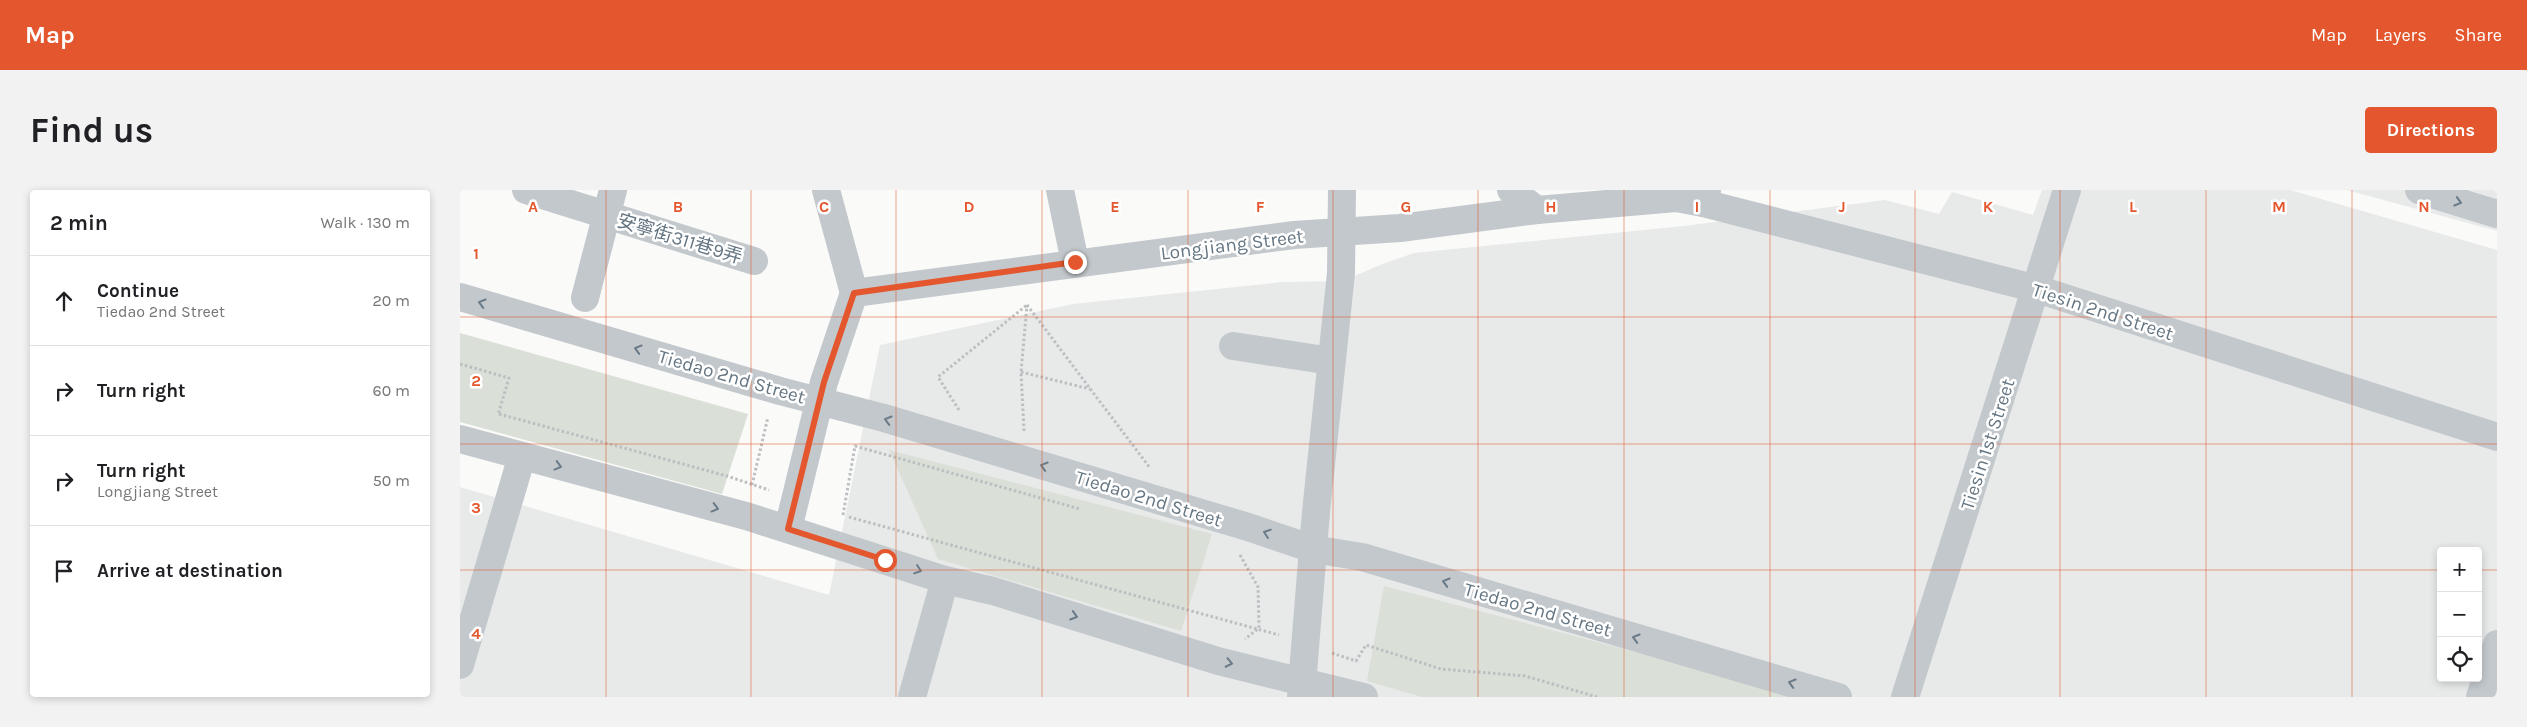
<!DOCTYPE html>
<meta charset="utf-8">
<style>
:root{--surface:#fff;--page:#f2f2f2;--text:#202124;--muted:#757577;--line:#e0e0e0;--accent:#e4572e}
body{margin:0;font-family:Karla,"Noto Sans TC",sans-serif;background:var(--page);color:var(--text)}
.controls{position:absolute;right:15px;bottom:15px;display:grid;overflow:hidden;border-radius:5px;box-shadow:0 2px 8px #0003}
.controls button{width:45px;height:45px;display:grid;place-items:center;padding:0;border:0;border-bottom:1px solid var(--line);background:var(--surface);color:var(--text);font:25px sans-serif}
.stop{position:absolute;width:15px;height:15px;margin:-11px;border:4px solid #e4572e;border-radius:50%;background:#fff}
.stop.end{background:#e4572e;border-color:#fff;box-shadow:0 1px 5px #0008}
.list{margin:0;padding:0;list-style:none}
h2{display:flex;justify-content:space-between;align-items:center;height:65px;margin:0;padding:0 20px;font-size:21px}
h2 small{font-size:16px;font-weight:400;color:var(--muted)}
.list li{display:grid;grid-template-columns:32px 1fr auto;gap:15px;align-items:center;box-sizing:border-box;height:90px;padding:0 20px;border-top:1px solid var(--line)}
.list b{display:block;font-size:19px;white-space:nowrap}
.list p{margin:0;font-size:16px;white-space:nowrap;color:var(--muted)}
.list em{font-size:16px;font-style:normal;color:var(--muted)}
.icon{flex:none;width:28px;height:28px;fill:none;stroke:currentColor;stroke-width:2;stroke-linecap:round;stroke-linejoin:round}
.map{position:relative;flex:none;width:2037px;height:507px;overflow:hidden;border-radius:5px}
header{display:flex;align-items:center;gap:30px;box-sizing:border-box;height:70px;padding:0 25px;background:var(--accent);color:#fff}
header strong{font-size:24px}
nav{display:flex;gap:28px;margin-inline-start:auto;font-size:18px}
.intro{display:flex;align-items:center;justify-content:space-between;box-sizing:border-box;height:120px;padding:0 30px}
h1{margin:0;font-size:35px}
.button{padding:12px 22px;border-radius:5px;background:var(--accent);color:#fff;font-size:18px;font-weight:700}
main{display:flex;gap:30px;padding:0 30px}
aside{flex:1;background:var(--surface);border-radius:5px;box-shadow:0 2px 8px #0003}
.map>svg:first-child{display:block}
</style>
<header>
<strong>Map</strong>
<nav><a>Map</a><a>Layers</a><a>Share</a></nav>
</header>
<div class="intro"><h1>Find us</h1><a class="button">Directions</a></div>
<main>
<aside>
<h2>2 min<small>Walk · 130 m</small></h2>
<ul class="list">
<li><svg class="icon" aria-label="ahead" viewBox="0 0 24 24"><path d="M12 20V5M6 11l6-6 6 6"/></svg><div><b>Continue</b><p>Tiedao 2nd Street</p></div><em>20 m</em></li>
<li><svg class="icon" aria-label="right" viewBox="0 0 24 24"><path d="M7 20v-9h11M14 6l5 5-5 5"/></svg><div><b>Turn right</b></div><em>60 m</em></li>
<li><svg class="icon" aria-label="right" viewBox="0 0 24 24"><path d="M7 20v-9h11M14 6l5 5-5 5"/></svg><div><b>Turn right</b><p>Longjiang Street</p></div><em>50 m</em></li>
<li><svg class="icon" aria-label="arrive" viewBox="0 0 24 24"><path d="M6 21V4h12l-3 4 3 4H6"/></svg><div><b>Arrive at destination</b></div></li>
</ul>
</aside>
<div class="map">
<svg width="2037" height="507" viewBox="0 0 2037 507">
<rect width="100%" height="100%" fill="#fafaf8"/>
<g fill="#e8e9e9" fill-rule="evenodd">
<path d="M1582,0H1830L2037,60V507H0V297L369,405L420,155L613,114L823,92L883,91L920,75L954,63L1224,36L1425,10L1479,24L1492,2L1573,25ZM1981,361H2018V488H1981Z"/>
<polygon points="1887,0 2037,0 2037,41"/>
</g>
<g fill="#dadfd7">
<polygon points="0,143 288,224 262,304 0,232"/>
<polygon points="429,260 752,344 721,441 478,369"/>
<polygon points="924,396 1346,507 962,507 907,491"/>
</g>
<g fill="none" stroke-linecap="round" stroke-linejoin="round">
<g stroke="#bbbfc2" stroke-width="3" stroke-dasharray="2.5 2.5" stroke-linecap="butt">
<polyline points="567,115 690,278"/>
<polyline points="0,174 49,188 38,225"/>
<polyline points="561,182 630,199"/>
<polyline points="499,220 478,187 567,115"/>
<polyline points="39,224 267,286 309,300"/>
<polyline points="564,241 561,182 567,115"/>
<polyline points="292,295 308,227"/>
<polyline points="383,325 395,256 620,319"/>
<polyline points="389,327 819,445"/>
<polyline points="780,365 798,397 799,438 785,449"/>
<polyline points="872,463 896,471 906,455 981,479 1065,486 1137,507"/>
</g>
<g stroke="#c3c8cc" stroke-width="28">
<polyline points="66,0 294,71"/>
<polyline points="366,0 394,103 834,45 940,38 1077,20 1216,8 1243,13 1247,0"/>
<polyline points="600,0 615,72"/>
<polyline points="1051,0 1077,20"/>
<polyline points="1959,0 2037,24"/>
<polyline points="1243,13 1577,99 2037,247"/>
<polyline points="0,107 320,201 424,228 788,337 853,359 902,367 1378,507"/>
<polyline points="125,108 153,0"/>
<polyline points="773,156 871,171"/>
<polyline points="0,249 286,326 485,390 533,401 758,471 904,507"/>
<polyline points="328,339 364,192 394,103"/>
<polyline points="0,475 62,266"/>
<polyline points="452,507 485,390"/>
<polyline points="841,507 856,322 881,83 882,0"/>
<polyline points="1445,507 1607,0"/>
<polyline points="2020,507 2037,454"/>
</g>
</g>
<defs><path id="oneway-chevron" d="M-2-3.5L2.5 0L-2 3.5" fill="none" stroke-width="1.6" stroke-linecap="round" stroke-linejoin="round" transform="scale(1.25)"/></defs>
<g stroke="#6a7a87">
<use href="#oneway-chevron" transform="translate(1998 12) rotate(17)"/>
<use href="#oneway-chevron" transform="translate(22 113) rotate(-164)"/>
<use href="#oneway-chevron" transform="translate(178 159) rotate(-164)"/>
<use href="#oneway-chevron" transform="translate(428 230) rotate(-164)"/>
<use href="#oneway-chevron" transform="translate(98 276) rotate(15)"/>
<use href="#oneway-chevron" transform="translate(584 276) rotate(-163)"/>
<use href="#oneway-chevron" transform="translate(255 318) rotate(15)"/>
<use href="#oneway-chevron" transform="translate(807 343) rotate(-161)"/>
<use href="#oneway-chevron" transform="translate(458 380) rotate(19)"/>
<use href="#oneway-chevron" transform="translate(986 392) rotate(-164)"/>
<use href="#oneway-chevron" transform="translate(614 426) rotate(17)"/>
<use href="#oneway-chevron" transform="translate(1176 448) rotate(-164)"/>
<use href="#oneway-chevron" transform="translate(769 473) rotate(12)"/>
<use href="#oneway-chevron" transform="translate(1332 493) rotate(-164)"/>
</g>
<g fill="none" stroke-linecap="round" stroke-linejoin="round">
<polyline stroke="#e4572e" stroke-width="6" points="425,370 328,339 364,192 394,103 615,72"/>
</g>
<path fill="none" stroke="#e4572e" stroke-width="1" stroke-opacity="0.55" d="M146,0V507M291,0V507M436,0V507M582,0V507M728,0V507M873,0V507M1018,0V507M1164,0V507M1310,0V507M1455,0V507M1600,0V507M1746,0V507M1892,0V507M0,127H2037M0,254H2037M0,380H1981M2018,380H2037"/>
<g text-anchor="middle" stroke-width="5" stroke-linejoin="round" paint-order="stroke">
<g font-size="19" fill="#657683" stroke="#fff">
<text transform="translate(220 48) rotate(17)" y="7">安寧街311巷9弄</text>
<text transform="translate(772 54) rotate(-7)" y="7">Longjiang Street</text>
<text transform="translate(1643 121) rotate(18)" y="7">Tiesin 2nd Street</text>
<text transform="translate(272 186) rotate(16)" y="7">Tiedao 2nd Street</text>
<text transform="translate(1527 254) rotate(-72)" y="7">Tiesin 1st Street</text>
<text transform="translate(689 308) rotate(17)" y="7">Tiedao 2nd Street</text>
<text transform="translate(1078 419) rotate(16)" y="7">Tiedao 2nd Street</text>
</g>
</g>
<g font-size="16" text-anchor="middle" font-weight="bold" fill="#e4572e" stroke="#fff" stroke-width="5" stroke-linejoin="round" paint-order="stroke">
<text x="73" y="22">A</text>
<text x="218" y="22">B</text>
<text x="364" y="22">C</text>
<text x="509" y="22">D</text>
<text x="655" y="22">E</text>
<text x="800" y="22">F</text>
<text x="946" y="22">G</text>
<text x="1091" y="22">H</text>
<text x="1237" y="22">I</text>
<text x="1382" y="22">J</text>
<text x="1528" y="22">K</text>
<text x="1673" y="22">L</text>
<text x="1819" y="22">M</text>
<text x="1964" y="22">N</text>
<text x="16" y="69">1</text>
<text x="16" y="196">2</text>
<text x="16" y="323">3</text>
<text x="16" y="449">4</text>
</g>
</svg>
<div class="controls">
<button>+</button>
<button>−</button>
<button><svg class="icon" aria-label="locate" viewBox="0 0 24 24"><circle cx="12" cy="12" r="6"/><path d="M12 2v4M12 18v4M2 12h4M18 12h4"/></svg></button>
</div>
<div class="stop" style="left:425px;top:370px"></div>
<div class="stop end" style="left:615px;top:72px"></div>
</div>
</main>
